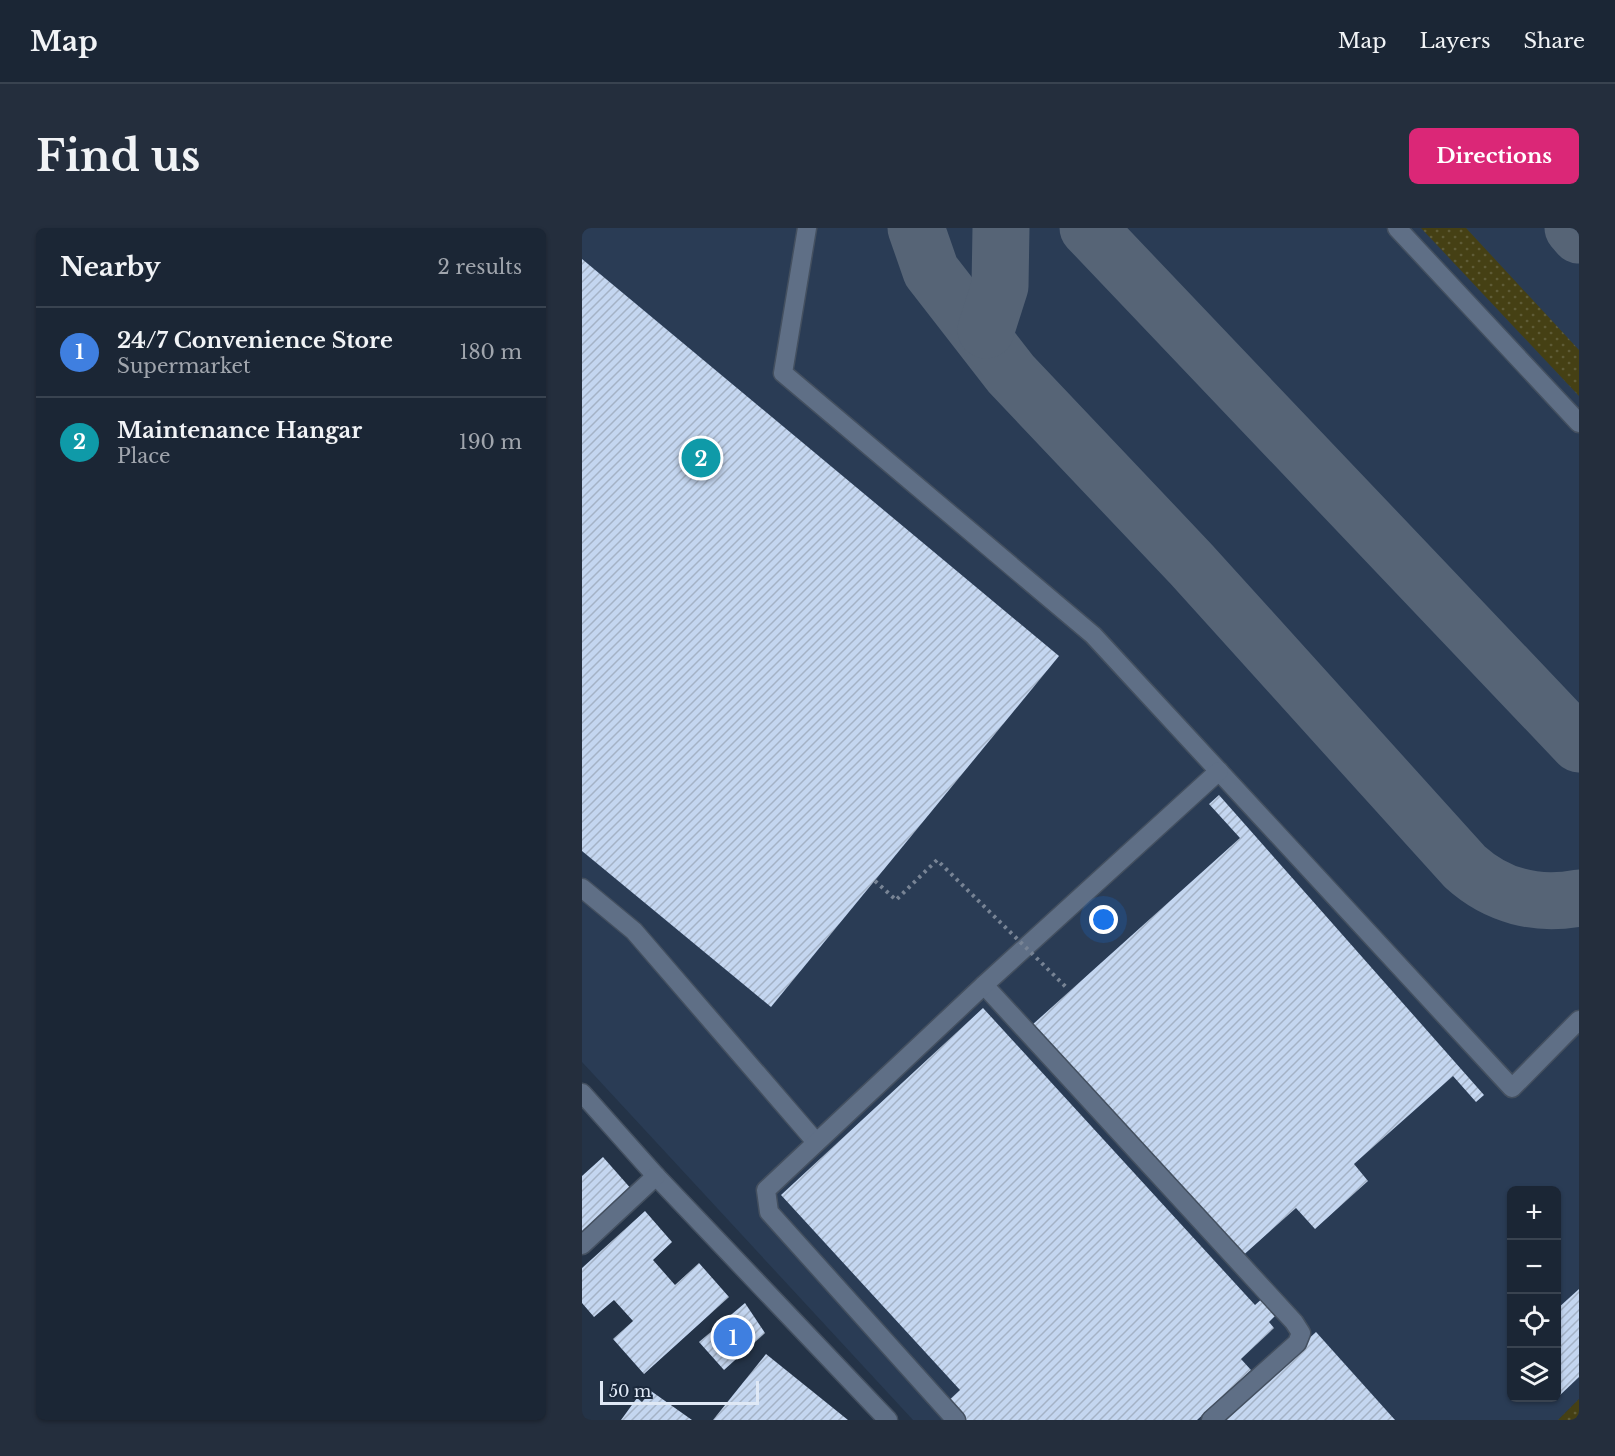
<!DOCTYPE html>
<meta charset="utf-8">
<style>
:root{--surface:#1b2635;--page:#242e3d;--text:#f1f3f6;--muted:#a0a5ad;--line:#394350;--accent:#db2777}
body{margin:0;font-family:"Libre Baskerville",serif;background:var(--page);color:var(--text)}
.controls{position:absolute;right:18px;bottom:18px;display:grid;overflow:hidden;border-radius:9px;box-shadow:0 2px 4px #0004}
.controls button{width:54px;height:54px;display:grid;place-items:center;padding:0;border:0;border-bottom:2px solid var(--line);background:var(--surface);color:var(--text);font:30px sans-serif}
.scale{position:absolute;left:18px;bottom:15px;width:159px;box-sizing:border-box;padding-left:6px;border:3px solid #dfe8f5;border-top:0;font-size:16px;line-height:21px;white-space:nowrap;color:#dfe8f5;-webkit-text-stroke:4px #1b293c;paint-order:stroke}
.you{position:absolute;left:522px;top:692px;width:21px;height:21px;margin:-15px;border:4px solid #fff;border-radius:50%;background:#1a73e8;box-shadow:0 0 0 9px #1a73e833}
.badge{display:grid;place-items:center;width:39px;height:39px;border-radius:50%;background:var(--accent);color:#fff;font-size:20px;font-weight:700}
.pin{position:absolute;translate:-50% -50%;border:3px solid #fff;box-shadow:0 2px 6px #0006}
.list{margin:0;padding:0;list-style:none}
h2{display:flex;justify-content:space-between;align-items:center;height:78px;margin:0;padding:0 24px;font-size:26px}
h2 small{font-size:20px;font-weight:400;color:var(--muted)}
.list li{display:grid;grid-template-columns:39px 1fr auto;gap:18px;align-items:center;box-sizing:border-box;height:90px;padding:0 24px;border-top:2px solid var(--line)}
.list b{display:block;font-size:22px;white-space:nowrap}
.list p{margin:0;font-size:20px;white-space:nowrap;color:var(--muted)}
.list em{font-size:20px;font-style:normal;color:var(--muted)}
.icon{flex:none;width:33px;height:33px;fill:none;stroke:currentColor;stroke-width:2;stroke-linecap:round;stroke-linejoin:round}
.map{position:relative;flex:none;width:997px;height:1192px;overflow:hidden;border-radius:9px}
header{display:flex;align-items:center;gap:36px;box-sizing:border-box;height:84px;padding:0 30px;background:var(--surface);border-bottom:2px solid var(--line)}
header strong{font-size:28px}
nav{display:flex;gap:33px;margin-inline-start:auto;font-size:21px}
.intro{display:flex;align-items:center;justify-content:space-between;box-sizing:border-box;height:144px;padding:0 36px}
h1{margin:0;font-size:42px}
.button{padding:15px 27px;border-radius:9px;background:var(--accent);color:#fff;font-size:21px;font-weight:700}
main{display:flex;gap:36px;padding:0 36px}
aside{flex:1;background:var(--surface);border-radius:9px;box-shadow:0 2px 4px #0004}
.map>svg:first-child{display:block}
</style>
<header>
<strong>Map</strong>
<nav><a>Map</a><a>Layers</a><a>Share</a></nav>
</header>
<div class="intro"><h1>Find us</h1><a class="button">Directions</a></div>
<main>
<aside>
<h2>Nearby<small>2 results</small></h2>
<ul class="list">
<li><span class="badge" style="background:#3f7fe0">1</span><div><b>24/7 Convenience Store</b><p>Supermarket</p></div><em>180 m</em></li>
<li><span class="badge" style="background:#0f9aa8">2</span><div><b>Maintenance Hangar</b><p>Place</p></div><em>190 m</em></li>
</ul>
</aside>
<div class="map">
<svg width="997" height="1192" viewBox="0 0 997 1192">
<defs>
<pattern id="grass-dots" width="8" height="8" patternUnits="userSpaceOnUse" patternTransform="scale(1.5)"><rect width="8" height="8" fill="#454014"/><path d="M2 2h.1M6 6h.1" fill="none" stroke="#5f5c37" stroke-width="1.8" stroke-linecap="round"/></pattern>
<pattern id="building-hatch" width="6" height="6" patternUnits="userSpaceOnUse" patternTransform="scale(1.5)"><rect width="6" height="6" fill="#c4d6f0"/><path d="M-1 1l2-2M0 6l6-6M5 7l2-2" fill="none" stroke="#a4b2c6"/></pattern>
</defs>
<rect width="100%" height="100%" fill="#243347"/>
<path fill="#2a3c55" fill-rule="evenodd" d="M0,0H997V1171L976,1192H331L0,834ZM930,962H975V1170H930Z"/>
<g fill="url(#grass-dots)">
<polygon points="839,0 884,0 997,122 997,168"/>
<polygon points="997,1171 997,1192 976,1192"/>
</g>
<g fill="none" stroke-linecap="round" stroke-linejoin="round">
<g stroke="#566476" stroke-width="57">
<path d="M334,0L349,43L429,146L609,336L883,639C915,668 955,678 997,670"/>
<polyline points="506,0 997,516"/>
<polyline points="991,0 997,7"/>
<polyline points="404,102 418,58 419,0"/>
</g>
</g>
<g fill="url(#building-hatch)">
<polygon points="0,31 477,428 189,779 0,623"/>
<polygon points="637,567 902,867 894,874 871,848 772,936 786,953 733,1001 714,980 657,1031 450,797 658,610 627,576"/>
<polygon points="401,780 673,1077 683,1068 697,1084 687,1094 692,1100 659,1131 669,1142 615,1192 379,1192 364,1175 378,1162 199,967"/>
<polygon points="21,929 51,963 0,1010 0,948"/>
<polygon points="63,983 90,1014 71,1032 93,1057 117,1035 147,1069 62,1146 31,1111 51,1093 32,1072 12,1089 0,1075 0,1040"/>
<polygon points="997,1061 997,1149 975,1170 975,1081"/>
<polygon points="163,1075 183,1105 142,1142 117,1114"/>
<polygon points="734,1104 813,1192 639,1192"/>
<polygon points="184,1126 266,1192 131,1192"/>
<polygon points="69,1163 110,1192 39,1192 55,1170 60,1174"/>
</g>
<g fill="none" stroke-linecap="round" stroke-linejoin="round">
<defs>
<g id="minor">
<polyline points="225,0 201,145 511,407 930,860 997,792"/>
<polyline points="815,0 997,195"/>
<polyline points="0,660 52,703 234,914"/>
<polyline points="402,757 712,1094 719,1105 715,1115 629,1192"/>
<polyline points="0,865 74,948 306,1192"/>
<polyline points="0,1017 74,948"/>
<polyline points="374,1192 187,984 184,962 402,757 637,543"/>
</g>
</defs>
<use href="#minor" stroke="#445060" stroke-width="21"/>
<use href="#minor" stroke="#5f6f86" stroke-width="18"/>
<polyline stroke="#788495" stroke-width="4" stroke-dasharray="3 4.5" stroke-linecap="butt" points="293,653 314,672 355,632 485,760"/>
</g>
</svg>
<div class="controls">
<button>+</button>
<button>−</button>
<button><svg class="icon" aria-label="locate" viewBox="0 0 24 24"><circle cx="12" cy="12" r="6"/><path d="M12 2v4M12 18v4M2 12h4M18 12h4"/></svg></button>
<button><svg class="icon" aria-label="layers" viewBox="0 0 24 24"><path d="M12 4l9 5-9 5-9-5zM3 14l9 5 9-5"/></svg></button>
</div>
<div class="scale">50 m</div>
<div class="you"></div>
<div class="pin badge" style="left:151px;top:1109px;background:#3f7fe0">1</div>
<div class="pin badge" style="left:119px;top:230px;background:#0f9aa8">2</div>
</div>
</main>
